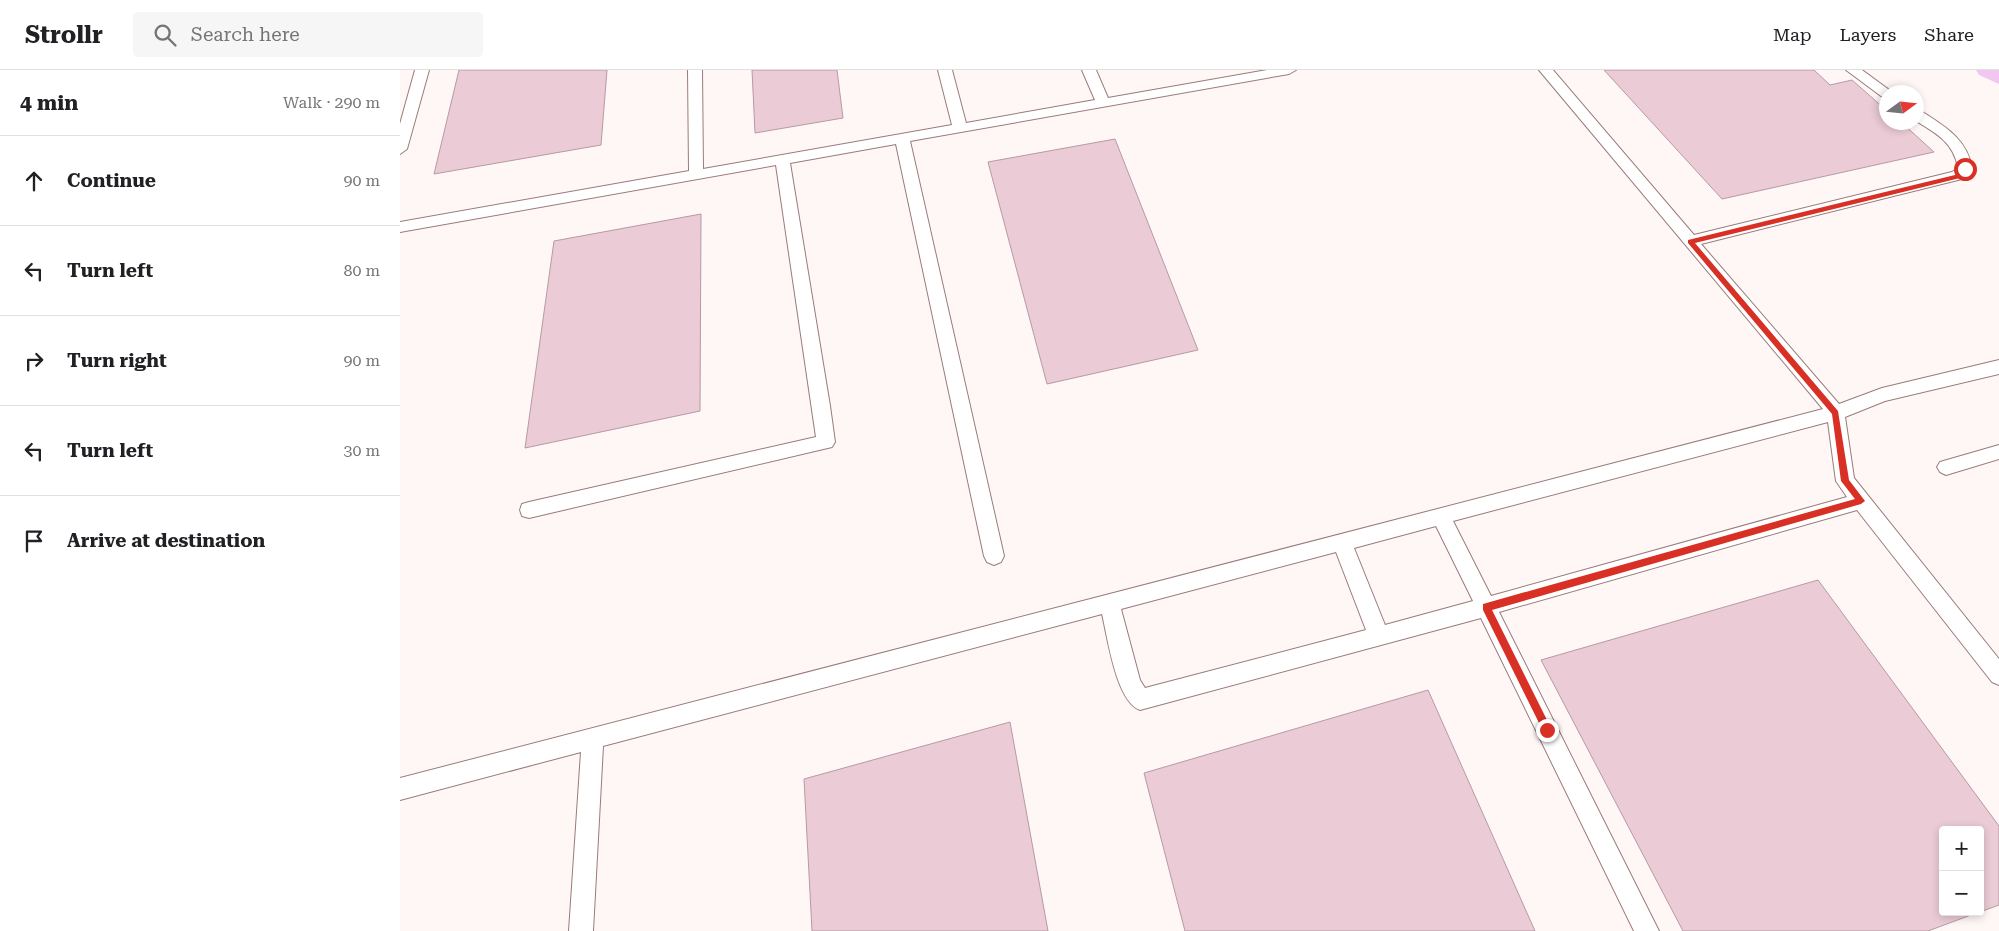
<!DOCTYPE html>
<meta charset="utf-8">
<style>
:root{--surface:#fff;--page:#f6f6f6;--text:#202124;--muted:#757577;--line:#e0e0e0}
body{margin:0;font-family:"Roboto Serif",serif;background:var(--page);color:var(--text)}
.controls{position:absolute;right:15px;bottom:15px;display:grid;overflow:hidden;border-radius:5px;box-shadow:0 2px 8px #0003}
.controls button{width:45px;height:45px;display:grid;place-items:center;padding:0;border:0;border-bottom:1px solid var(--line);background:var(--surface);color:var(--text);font:25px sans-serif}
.compass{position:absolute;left:1479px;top:15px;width:45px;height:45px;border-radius:50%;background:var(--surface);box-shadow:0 2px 8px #0003;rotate:75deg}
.stop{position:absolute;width:15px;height:15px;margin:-11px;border:4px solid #d93025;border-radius:50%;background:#fff}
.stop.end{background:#d93025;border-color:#fff;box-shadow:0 1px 5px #0008}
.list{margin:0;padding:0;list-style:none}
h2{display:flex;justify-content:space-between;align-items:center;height:65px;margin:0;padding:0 20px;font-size:21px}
h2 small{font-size:16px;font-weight:400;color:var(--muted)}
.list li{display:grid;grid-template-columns:32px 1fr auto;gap:15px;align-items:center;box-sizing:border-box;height:90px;padding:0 20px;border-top:1px solid var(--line)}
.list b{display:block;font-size:19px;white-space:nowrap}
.list em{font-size:16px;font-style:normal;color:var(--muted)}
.icon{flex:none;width:28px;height:28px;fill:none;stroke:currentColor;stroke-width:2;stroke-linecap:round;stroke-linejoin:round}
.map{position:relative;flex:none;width:1599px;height:861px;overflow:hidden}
header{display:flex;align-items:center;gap:30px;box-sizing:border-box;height:70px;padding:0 25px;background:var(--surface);border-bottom:1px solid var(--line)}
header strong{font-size:24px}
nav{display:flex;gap:28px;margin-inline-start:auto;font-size:18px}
.search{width:350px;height:45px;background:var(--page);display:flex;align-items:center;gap:12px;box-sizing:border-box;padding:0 18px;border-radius:5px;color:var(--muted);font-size:19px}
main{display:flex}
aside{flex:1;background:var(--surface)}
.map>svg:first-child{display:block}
</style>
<header>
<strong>Strollr</strong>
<div class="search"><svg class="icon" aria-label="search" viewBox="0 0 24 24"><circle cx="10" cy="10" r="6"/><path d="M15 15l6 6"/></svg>Search here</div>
<nav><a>Map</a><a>Layers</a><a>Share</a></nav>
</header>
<main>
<aside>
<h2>4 min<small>Walk · 290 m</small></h2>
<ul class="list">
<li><svg class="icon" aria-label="ahead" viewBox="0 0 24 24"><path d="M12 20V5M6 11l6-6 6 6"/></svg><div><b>Continue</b></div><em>90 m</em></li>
<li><svg class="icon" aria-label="left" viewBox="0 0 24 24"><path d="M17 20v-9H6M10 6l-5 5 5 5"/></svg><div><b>Turn left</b></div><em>80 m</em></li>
<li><svg class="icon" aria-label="right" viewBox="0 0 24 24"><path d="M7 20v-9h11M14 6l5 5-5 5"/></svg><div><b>Turn right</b></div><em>90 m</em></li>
<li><svg class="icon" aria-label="left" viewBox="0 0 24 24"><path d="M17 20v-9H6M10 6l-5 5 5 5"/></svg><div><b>Turn left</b></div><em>30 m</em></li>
<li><svg class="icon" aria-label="arrive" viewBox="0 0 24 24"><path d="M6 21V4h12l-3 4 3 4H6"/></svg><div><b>Arrive at destination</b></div></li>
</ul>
</aside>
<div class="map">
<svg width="1599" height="861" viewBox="0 0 1599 861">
<rect width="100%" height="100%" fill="#fef7f6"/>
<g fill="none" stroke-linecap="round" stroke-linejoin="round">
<polygon fill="#f1c7f1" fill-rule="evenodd" points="1576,0 1599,0 1599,14 1579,5"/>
</g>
<g fill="#eacbd6" stroke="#b799a4">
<polygon points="59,0 207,0 201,75 34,104"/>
<polygon points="352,0 437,0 443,48 355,63"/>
<polygon points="1204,0 1414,0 1430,15 1452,10 1486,40 1486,52 1501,52 1534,82 1322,129"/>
<polygon points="715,69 798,280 647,314 588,92"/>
<polygon points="301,144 300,341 125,378 154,171"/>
<polygon points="1418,510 1599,756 1599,835 1580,842 1580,760 1543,760 1543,842 1579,842 1528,861 1283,861 1141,590"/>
<polygon points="1028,620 1135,861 785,861 744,703"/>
<polygon points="610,652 648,861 412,861 404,709"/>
</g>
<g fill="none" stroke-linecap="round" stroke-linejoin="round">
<defs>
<g id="lane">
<polygon points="15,0 29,0 7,79 0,84 0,54"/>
<polygon points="288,0 302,0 303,99 552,55 538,0 552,0 566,53 695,30 682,0 696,0 708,28 867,0 896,0 889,4 510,71 604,486 601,492 594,495 587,492 584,486 496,74 390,93 430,336 435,372 432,377 129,448 122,446 120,440 122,434 129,432 416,367 376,95 0,162 0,152 289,101"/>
<path d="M1139,0H1153L1294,165L1552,102L1558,98C1554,73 1536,63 1516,51V40L1521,41C1544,56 1568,69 1572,99L1562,109L1301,174L1439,334L1482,318L1599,290V304L1485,331L1445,347L1454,408L1599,589V615L1592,612L1457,440L1099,542L1259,861H1234L1081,548L740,640C716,631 708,569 702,544L203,676L193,861H169L181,682L0,730V708L1423,339ZM1428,352L1436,411L1447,427L1091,526L1053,451ZM1036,456L1073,531L985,555L954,478ZM936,482L966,560L745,618L740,610L721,539Z"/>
<polygon points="1446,0 1462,0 1492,22 1486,22 1486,27 1481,26"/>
<polygon points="1599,375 1599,389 1546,405 1540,402 1537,397 1540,392"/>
</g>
</defs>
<use href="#lane" stroke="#9a7b79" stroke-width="2"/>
<use href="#lane" fill="#fff" fill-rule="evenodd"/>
</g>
<polygon fill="#d93025" points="1563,98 1568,99 1560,108 1295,173 1438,341 1449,410 1465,431 1461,434 1092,540 1152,660 1147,665 1144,663 1083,540 1083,534 1455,429 1441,411 1432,344 1288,173 1288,170 1555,105"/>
</svg>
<div class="controls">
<button>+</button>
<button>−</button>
</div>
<svg class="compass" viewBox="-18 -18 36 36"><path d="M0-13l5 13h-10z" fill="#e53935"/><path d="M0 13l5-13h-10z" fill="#757577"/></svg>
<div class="stop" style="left:1565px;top:99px"></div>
<div class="stop end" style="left:1147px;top:660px"></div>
</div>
</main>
